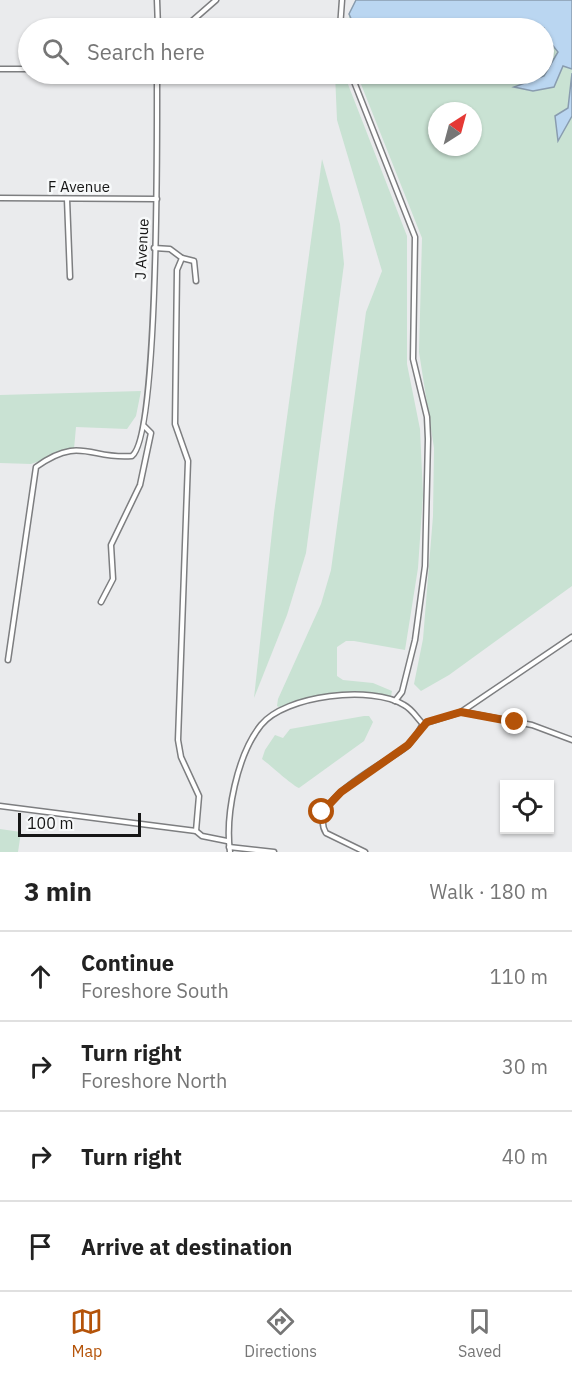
<!DOCTYPE html>
<meta charset="utf-8">
<style>
:root{--surface:#fff;--page:#f6f6f6;--text:#222;--muted:#767676;--line:#e0e0e0;--accent:#b45309}
body{margin:0;font-family:"IBM Plex Sans",sans-serif;background:var(--page);color:var(--text)}
.controls{position:absolute;right:18px;bottom:18px;display:grid;overflow:hidden;border-radius:0px;box-shadow:0 2px 4px #0004}
.controls button{width:54px;height:54px;display:grid;place-items:center;padding:0;border:0;border-bottom:2px solid var(--line);background:var(--surface);color:var(--text);font:30px sans-serif}
.compass{position:absolute;left:428px;top:102px;width:54px;height:54px;border-radius:50%;background:var(--surface);box-shadow:0 2px 4px #0004;rotate:36deg}
.scale{position:absolute;left:18px;bottom:15px;width:123px;box-sizing:border-box;padding-left:6px;border:3px solid #161616;border-top:0;font-size:16px;line-height:21px;white-space:nowrap;color:#161616;-webkit-text-stroke:4px #f7f9fa;paint-order:stroke}
.stop{position:absolute;width:18px;height:18px;margin:-14px;border:4px solid #b45309;border-radius:50%;background:#fff}
.stop.end{background:#b45309;border-color:#fff;box-shadow:0 2px 6px #0008}
.list{margin:0;padding:0;list-style:none}
h2{display:flex;justify-content:space-between;align-items:center;height:78px;margin:0;padding:0 24px;font-size:26px}
h2 small{font-size:20px;font-weight:400;color:var(--muted)}
.list li{display:grid;grid-template-columns:39px 1fr auto;gap:18px;align-items:center;box-sizing:border-box;height:90px;padding:0 24px;border-top:2px solid var(--line)}
.list b{display:block;font-size:22px;white-space:nowrap}
.list p{margin:0;font-size:20px;white-space:nowrap;color:var(--muted)}
.list em{font-size:20px;font-style:normal;color:var(--muted)}
.icon{flex:none;width:33px;height:33px;fill:none;stroke:currentColor;stroke-width:2;stroke-linecap:round;stroke-linejoin:round}
.map{position:relative;flex:none;width:572px;height:852px;overflow:hidden}
.search{position:absolute;background:var(--surface);box-shadow:0 2px 4px #0004;left:18px;right:18px;top:18px;height:66px;display:flex;align-items:center;gap:15px;box-sizing:border-box;padding:0 21px;border-radius:33px;color:var(--muted);font-size:22px}
.sheet{height:438px;background:var(--surface)}
nav{display:flex;justify-content:space-around;align-items:center;box-sizing:border-box;height:84px;border-top:2px solid var(--line);background:var(--surface);font-size:16px;color:var(--muted)}
nav a{display:grid;justify-items:center;gap:3px}
nav .on{color:var(--accent)}
.map>svg:first-child{display:block}
</style>
<div class="map">
<svg width="572" height="852" viewBox="0 0 572 852">
<rect width="100%" height="100%" fill="#eaebed"/>
<g fill="#c9e2d3" fill-rule="evenodd">
<path d="M356,0H572V586L449,675L421,691L414,684L423,639L433,516L434,448L419,352L422,238L357,74H544V28H349V14ZM437,111H473V147H437Z"/>
<polygon points="335,74 344,74 407,236 407,364 420,429 423,495 418,568 405,650 354,641 346,641 337,647 337,676 343,680 373,683 392,691 391,696 337,693 281,708 277,706 278,699 321,604 331,570 366,312 382,271 337,120"/>
<polygon points="322,159 340,224 344,264 306,553 287,615 254,698 274,513"/>
<polygon points="141,391 136,416 127,429 76,427 74,449 31,464 0,463 0,395"/>
<path d="M364,716H369L373,722L364,741L299,788C293,786 270,765 262,759L265,750L275,735L283,738L290,729Z"/>
<polygon points="0,829 21,832 18,852 0,852"/>
</g>
<g fill="#bad6f1" stroke="#899caf" stroke-width="1.5">
<polygon points="356,0 572,0 572,69 563,66 554,87 533,91 514,87 544,76 558,52 547,38 544,38 544,28 362,28 353,23 349,14"/>
<polygon points="572,73 572,116 558,141 555,116 568,108"/>
</g>
<g fill="none" stroke-linecap="round" stroke-linejoin="round">
<defs>
<g id="service">
<polyline points="157,0 158,28"/>
<polyline points="184,28 216,0"/>
<polyline points="340,28 342,0"/>
<polyline points="0,69 28,69"/>
<polyline points="351,74 415,237 413,359 427,417 428,439 425,566 415,640 402,692 395,701"/>
<polyline points="0,198 157,199"/>
<polyline points="67,199 70,277"/>
<polyline points="154,248 170,249 182,258 177,270 175,424 188,461 178,740 181,757 199,796 196,831"/>
<polyline points="182,258 194,261 196,281"/>
<polyline points="101,602 113,579 111,545 140,485 151,433 144,426"/>
<path d="M8,660L36,467C80,435 91,460 132,456C159,436 157,124 157,74"/>
<polyline points="462,712 532,725 572,740"/>
<polyline points="423,724 461,712 572,637"/>
<polyline points="0,806 196,831 202,836 227,841"/>
<polyline points="229,847 274,852"/>
<path d="M230,852C225,815 237,755 261,725C285,695 372,685 404,705C412,709 417,718 423,724"/>
<path d="M365,852L326,833C306,800 385,764 406,747C414,740 418,733 423,724"/>
</g>
</defs>
<use href="#service" stroke="#7d7e80" stroke-width="7"/>
<use href="#service" stroke="#fff" stroke-width="4"/>
</g>
<g fill="none" stroke-linecap="round" stroke-linejoin="round">
<polyline stroke="#b45309" stroke-width="8" points="322,812 341,792 408,745 427,722 461,712 515,722"/>
</g>
<g text-anchor="middle" stroke-width="5" stroke-linejoin="round" paint-order="stroke">
<g font-size="15" fill="#161616" stroke="#f7f9fa">
<text x="79" y="192">F Avenue</text>
<text transform="translate(142 249) rotate(-87)" y="5">J Avenue</text>
</g>
</g>
</svg>
<div class="controls">
<button><svg class="icon" aria-label="locate" viewBox="0 0 24 24"><circle cx="12" cy="12" r="6"/><path d="M12 2v4M12 18v4M2 12h4M18 12h4"/></svg></button>
</div>
<svg class="compass" viewBox="-18 -18 36 36"><path d="M0-13l5 13h-10z" fill="#e53935"/><path d="M0 13l5-13h-10z" fill="#767676"/></svg>
<div class="scale">100 m</div>
<div class="stop" style="left:322px;top:812px"></div>
<div class="stop end" style="left:515px;top:722px"></div>
<div class="search"><svg class="icon" aria-label="search" viewBox="0 0 24 24"><circle cx="10" cy="10" r="6"/><path d="M15 15l6 6"/></svg>Search here</div>
</div>
<section class="sheet">
<h2>3 min<small>Walk · 180 m</small></h2>
<ul class="list">
<li><svg class="icon" aria-label="ahead" viewBox="0 0 24 24"><path d="M12 20V5M6 11l6-6 6 6"/></svg><div><b>Continue</b><p>Foreshore South</p></div><em>110 m</em></li>
<li><svg class="icon" aria-label="right" viewBox="0 0 24 24"><path d="M7 20v-9h11M14 6l5 5-5 5"/></svg><div><b>Turn right</b><p>Foreshore North</p></div><em>30 m</em></li>
<li><svg class="icon" aria-label="right" viewBox="0 0 24 24"><path d="M7 20v-9h11M14 6l5 5-5 5"/></svg><div><b>Turn right</b></div><em>40 m</em></li>
<li><svg class="icon" aria-label="arrive" viewBox="0 0 24 24"><path d="M6 21V4h12l-3 4 3 4H6"/></svg><div><b>Arrive at destination</b></div></li>
</ul>
</section>
<nav>
<a class="on"><svg class="icon" aria-label="map" viewBox="0 0 24 24"><path d="M3 6l6-2 6 2 6-2v14l-6 2-6-2-6 2zM9 4v14M15 6v14"/></svg>Map</a>
<a><svg class="icon" aria-label="directions" viewBox="0 0 24 24"><path d="M12 3l9 9-9 9-9-9zM9 14v-3h6M13 9l2 2-2 2"/></svg>Directions</a>
<a><svg class="icon" aria-label="saved" viewBox="0 0 24 24"><path d="M7 4h10v16l-5-4-5 4z"/></svg>Saved</a>
</nav>
